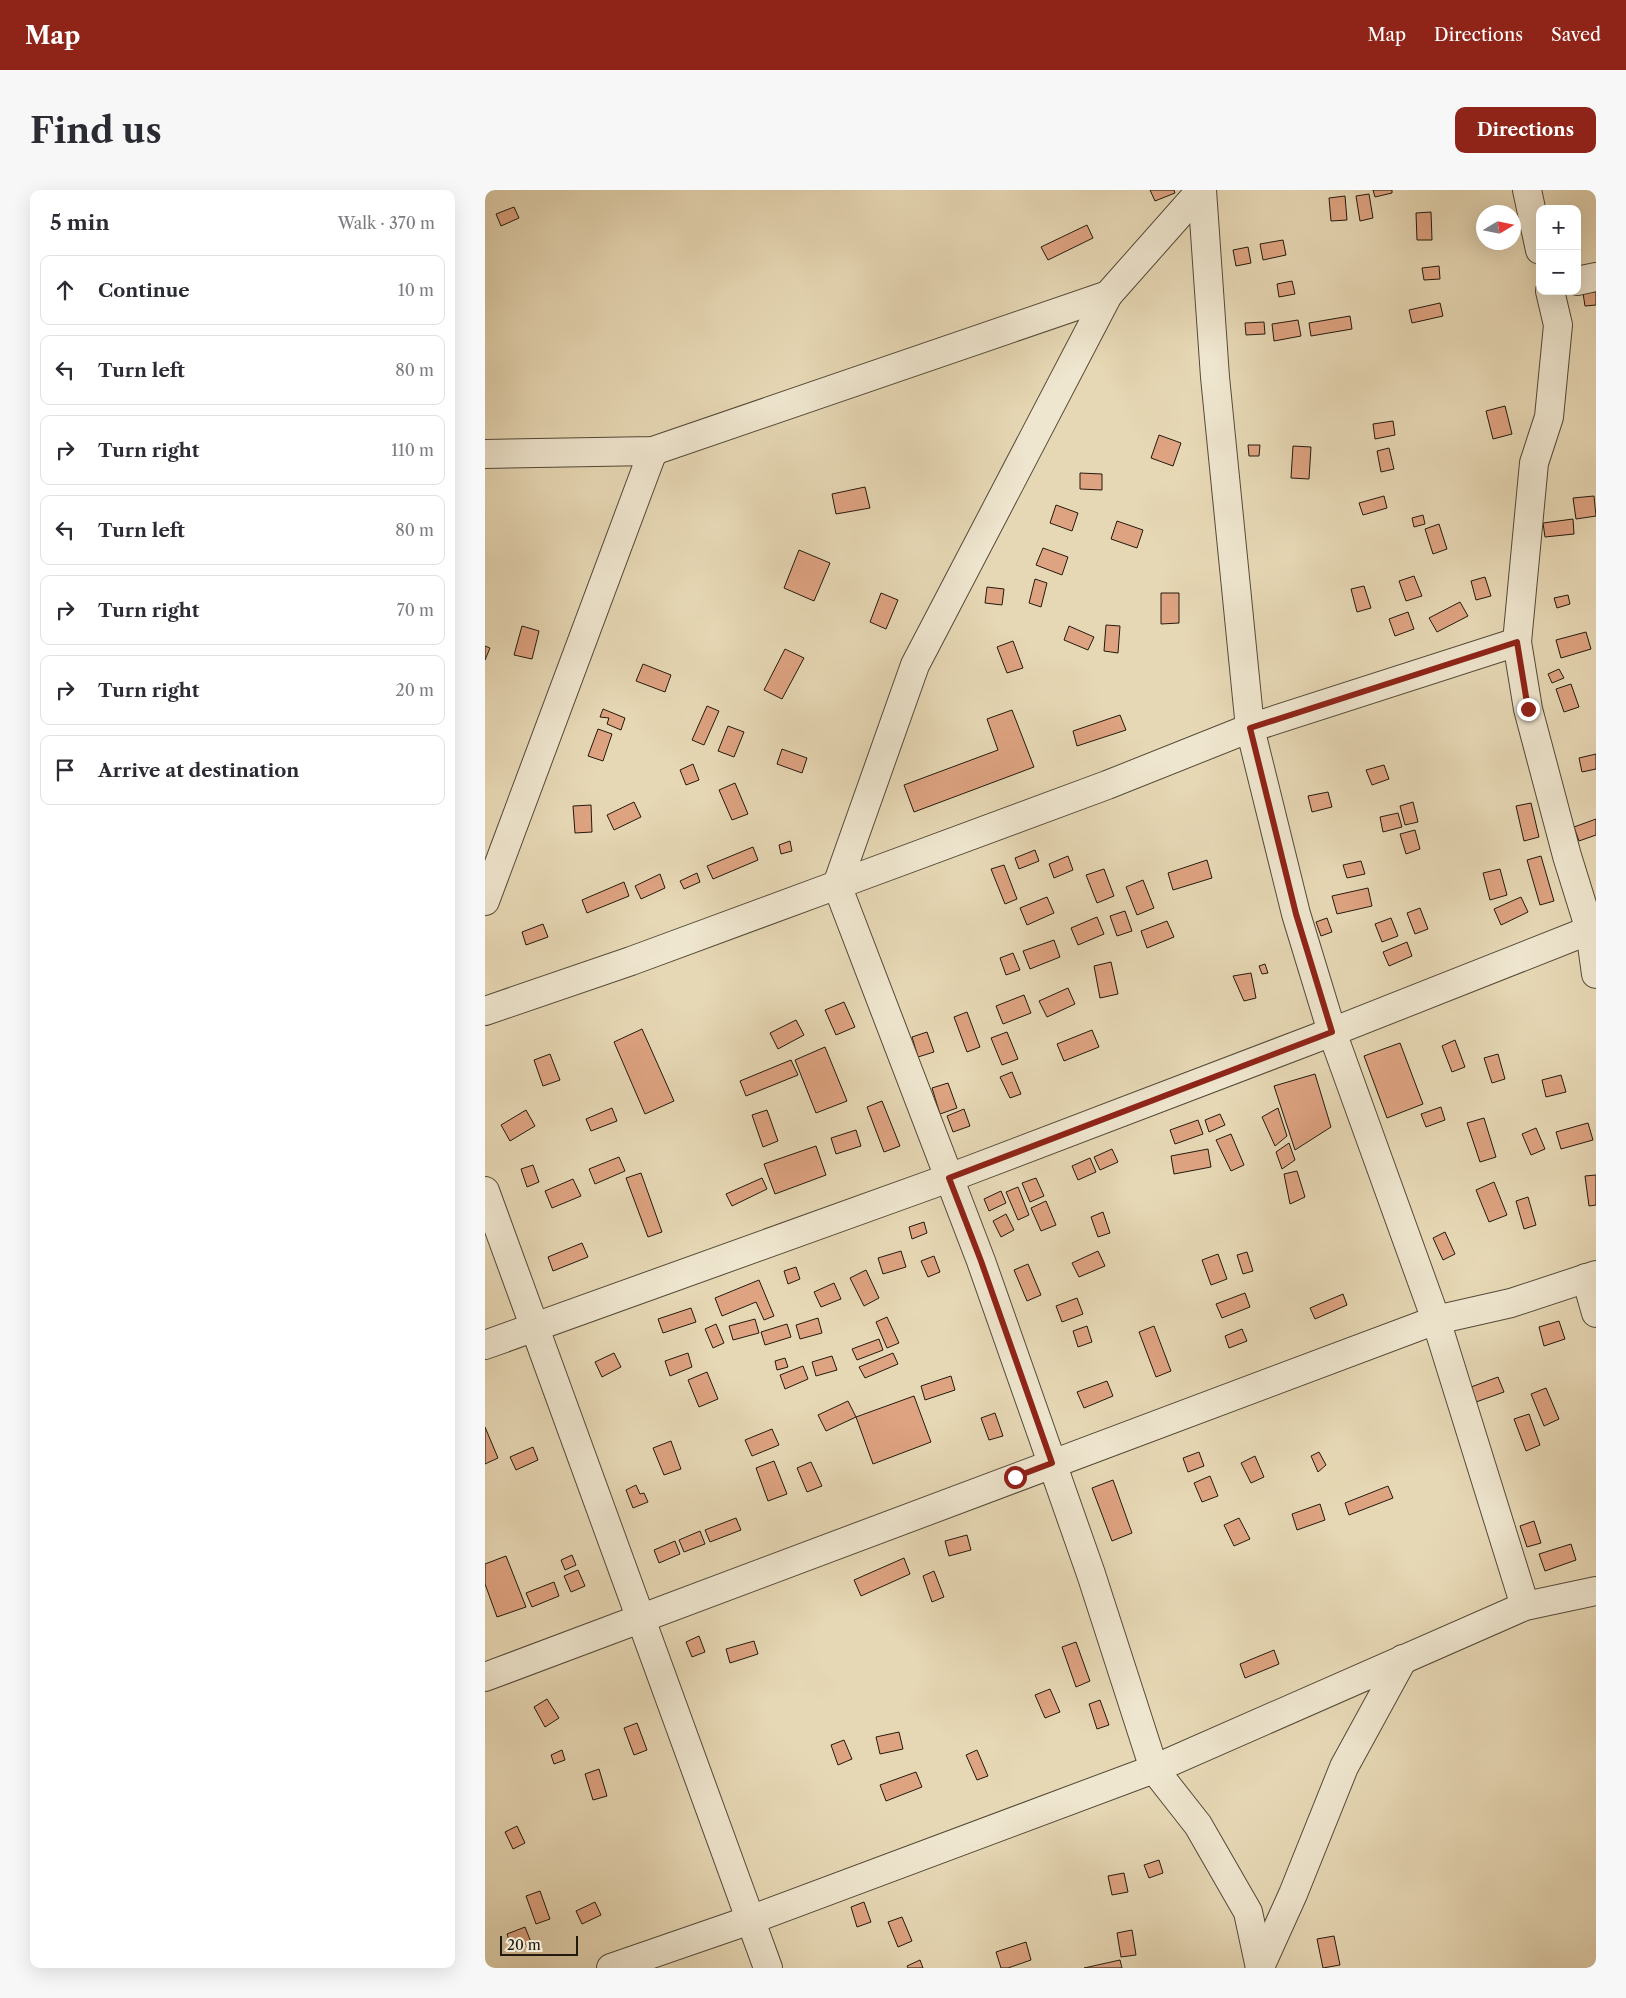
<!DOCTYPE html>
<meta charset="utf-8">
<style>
:root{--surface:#fff;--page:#f7f7f7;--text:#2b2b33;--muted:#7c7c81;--line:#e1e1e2;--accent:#8f2418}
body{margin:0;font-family:"Libre Caslon Text",serif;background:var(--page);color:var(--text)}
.controls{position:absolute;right:15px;top:15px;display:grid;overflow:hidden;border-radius:10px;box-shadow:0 5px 20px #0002}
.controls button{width:45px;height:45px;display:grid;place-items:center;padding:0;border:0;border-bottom:1px solid var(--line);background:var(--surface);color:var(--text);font:25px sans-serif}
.compass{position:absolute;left:991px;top:15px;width:45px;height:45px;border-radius:50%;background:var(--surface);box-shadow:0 5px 20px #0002;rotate:80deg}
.scale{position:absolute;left:15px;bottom:12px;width:78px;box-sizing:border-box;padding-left:5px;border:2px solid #231a0e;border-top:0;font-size:14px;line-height:18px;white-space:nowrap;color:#231a0e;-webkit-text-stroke:4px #efe6cf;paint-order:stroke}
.stop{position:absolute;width:15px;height:15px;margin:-11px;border:4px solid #8f2418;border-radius:50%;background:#fff}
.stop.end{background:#8f2418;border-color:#fff;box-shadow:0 1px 5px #0008}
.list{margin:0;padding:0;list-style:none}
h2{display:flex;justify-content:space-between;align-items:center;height:65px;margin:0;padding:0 20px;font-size:21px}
h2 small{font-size:16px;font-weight:400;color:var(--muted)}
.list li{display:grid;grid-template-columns:32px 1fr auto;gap:15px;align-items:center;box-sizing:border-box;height:70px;margin:0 10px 10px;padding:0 10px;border:1px solid var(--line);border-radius:10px}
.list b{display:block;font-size:19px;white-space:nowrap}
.list em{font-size:16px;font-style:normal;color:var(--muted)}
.icon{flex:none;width:28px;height:28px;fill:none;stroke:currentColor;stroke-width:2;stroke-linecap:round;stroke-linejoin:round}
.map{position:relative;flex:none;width:1111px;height:1778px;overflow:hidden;border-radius:10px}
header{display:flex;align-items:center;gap:30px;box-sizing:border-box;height:70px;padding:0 25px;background:var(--accent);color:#fff}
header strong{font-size:24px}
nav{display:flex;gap:28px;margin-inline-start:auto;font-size:18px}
.intro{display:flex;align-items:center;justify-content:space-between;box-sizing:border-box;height:120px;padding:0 30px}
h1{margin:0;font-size:35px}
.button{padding:12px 22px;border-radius:10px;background:var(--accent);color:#fff;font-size:18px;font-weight:700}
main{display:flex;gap:30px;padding:0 30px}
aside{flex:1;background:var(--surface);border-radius:10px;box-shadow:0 5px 20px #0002}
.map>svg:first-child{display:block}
</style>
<header>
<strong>Map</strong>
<nav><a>Map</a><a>Directions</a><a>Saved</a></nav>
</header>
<div class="intro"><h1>Find us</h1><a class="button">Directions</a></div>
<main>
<aside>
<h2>5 min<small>Walk · 370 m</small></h2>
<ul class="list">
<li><svg class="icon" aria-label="ahead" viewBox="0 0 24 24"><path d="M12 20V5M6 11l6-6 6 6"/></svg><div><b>Continue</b></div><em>10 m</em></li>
<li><svg class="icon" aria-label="left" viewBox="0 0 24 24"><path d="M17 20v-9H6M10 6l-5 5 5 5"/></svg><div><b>Turn left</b></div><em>80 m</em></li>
<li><svg class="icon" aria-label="right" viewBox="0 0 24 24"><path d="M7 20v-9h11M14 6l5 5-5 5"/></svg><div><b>Turn right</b></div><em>110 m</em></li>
<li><svg class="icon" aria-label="left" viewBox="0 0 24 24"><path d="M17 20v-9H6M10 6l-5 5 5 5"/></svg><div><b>Turn left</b></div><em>80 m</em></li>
<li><svg class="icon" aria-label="right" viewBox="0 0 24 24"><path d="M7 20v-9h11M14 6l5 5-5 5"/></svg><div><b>Turn right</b></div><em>70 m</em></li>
<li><svg class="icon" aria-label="right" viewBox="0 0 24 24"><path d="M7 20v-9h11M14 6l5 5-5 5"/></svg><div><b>Turn right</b></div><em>20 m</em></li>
<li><svg class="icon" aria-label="arrive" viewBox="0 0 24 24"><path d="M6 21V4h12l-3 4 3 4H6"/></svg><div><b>Arrive at destination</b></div></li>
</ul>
</aside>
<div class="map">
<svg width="1111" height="1778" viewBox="0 0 1111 1778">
<rect width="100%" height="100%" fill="#e7d8b5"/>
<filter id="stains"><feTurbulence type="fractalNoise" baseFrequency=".004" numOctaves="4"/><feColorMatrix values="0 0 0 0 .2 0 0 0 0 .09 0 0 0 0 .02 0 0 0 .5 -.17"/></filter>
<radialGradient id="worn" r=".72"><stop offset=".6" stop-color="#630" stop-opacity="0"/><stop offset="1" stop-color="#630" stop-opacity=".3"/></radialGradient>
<g fill="#dea381" stroke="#231a0e">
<polygon points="665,0 689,0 690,3 670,11"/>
<polygon points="888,0 907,0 907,3 890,7"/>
<polygon points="884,4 888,28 875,31 871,6"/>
<polygon points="860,6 862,30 846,31 844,8"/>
<polygon points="29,17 34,28 16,36 11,24"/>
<polygon points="946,22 947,50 932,50 931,23"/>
<polygon points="602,35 608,48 563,70 556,57"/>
<polygon points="798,50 801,65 778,70 775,54"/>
<polygon points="763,57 766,73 751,76 748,60"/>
<polygon points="954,76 955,89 939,90 937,78"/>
<polygon points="807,91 810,104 794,107 792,94"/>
<polygon points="1111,102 1111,115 1100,116 1098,103"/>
<polygon points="955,113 958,126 927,133 924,120"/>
<polygon points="865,126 867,139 826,146 824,133"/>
<polygon points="813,130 816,146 789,151 787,134"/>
<polygon points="779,132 780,144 761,145 760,133"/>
<polygon points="1020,216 1027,244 1008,249 1001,221"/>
<polygon points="908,231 910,245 890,249 888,234"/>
<polygon points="674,245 696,253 688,276 666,268"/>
<polygon points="763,255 775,255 774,266 764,266"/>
<polygon points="808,256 826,257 824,289 806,288"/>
<polygon points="904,258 909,279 896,282 892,261"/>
<polygon points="595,283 617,284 617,300 595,299"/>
<polygon points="380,297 385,318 351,324 347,304"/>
<polygon points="899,306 902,318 878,325 874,313"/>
<polygon points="1109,306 1111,326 1091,329 1088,308"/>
<polygon points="571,315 593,323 587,341 565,333"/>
<polygon points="938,325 940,334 929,337 927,328"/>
<polygon points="1088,329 1089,344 1060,347 1058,333"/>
<polygon points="632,331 658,340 652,358 626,349"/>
<polygon points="954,334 962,359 948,364 940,339"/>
<polygon points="558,358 583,367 577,385 551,375"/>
<polygon points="314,360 345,373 329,411 299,398"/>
<polygon points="929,386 937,406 921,411 914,391"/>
<polygon points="1000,387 1006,406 991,410 986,391"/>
<polygon points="550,389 562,393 556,417 544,413"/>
<polygon points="879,396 886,418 872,422 866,399"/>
<polygon points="502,397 519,399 517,415 500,413"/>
<polygon points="396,403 413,410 401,439 385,432"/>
<polygon points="676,403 694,403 694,433 676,434"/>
<polygon points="1083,405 1085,414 1072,418 1069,408"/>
<polygon points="975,412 983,426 952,442 944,428"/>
<polygon points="923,422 929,439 910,446 904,429"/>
<polygon points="621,435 635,436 633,463 619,461"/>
<polygon points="37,436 54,441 47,469 29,465"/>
<polygon points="584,436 609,447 603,460 579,450"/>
<polygon points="1101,442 1106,459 1076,468 1071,450"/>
<polygon points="528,451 538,478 522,483 512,457"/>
<polygon points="0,456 5,458 0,470"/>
<polygon points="300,459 319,468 297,509 279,500"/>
<polygon points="158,474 186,485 180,502 151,491"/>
<polygon points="1074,479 1079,488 1067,493 1063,484"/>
<polygon points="1086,494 1094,517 1079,522 1071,499"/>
<polygon points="222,516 234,521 219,555 207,550"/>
<polygon points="118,519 140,528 136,540 122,534 124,528 115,527"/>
<polygon points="527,520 549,577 429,622 419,595 513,560 502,529"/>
<polygon points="635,525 641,540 592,556 588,541"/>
<polygon points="243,536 259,542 249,567 233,561"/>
<polygon points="113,539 127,544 118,571 103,566"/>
<polygon points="297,559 322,568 317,583 292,574"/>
<polygon points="1111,564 1111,579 1097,582 1094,568"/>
<polygon points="208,574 214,590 201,595 195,580"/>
<polygon points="899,575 904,589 887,595 881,580"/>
<polygon points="250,593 263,624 247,630 234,600"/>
<polygon points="843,602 847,617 827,622 823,606"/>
<polygon points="149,612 156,627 129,640 122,625"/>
<polygon points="928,612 933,632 920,635 915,616"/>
<polygon points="1046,613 1054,647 1039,651 1031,616"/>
<polygon points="106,615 107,642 90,643 88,616"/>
<polygon points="913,623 917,637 898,642 895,627"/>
<polygon points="1111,629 1111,645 1094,651 1089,637"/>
<polygon points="930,640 935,659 921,664 915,644"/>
<polygon points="305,651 307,661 296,664 294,655"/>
<polygon points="268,657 273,670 228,689 222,676"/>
<polygon points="550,660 554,671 534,679 530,668"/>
<polygon points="583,666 588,680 569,688 564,674"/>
<polygon points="1056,666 1069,711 1055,715 1042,670"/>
<polygon points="722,670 727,688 688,700 683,683"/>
<polygon points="876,671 880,684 862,688 858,675"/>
<polygon points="519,675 532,709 520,714 506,679"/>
<polygon points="619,679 629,706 612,713 601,685"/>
<polygon points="1015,679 1022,705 1005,710 998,683"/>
<polygon points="212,683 215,692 199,699 195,691"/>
<polygon points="175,684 180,698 156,709 150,696"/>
<polygon points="658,690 669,718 652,725 641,697"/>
<polygon points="139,692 144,706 102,723 97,710"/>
<polygon points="883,698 887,716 852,724 847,706"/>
<polygon points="562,707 569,723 542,735 535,718"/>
<polygon points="1036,707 1043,722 1016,735 1009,719"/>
<polygon points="935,718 943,739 930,744 922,723"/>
<polygon points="640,721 647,741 632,746 625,726"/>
<polygon points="612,727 619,744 593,755 586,738"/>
<polygon points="842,728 847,742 836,746 831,732"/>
<polygon points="906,728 913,746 897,752 890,734"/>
<polygon points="682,731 689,747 662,758 656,741"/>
<polygon points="58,734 63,747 41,755 37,742"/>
<polygon points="569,750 575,767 545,779 538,761"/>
<polygon points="922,752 927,766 904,776 898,762"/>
<polygon points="528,763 535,780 521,785 515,768"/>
<polygon points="626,772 633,804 615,808 609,776"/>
<polygon points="780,774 783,783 777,784 774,776"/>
<polygon points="766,783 771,808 759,811 748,786"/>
<polygon points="583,798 590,814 562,827 554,811"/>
<polygon points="539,805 546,823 518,834 511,816"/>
<polygon points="359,812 370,837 351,845 340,820"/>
<polygon points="482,822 495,857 482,862 469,827"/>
<polygon points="311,830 319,845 293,859 285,843"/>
<polygon points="157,839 189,911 160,924 129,852"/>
<polygon points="607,840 614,857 579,871 572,854"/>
<polygon points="442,842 449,862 433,867 427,847"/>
<polygon points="522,842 533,869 517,875 506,848"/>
<polygon points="970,850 980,877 967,882 957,856"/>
<polygon points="915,853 938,914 902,928 879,866"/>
<polygon points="340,857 362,911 331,923 310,870"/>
<polygon points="65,864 75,890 58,896 49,870"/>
<polygon points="1013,864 1020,889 1007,893 999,868"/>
<polygon points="306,870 313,885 261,906 255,891"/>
<polygon points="527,882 536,904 525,908 515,887"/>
<polygon points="830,884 846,937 810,960 789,896"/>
<polygon points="1076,885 1081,902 1061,907 1057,890"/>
<polygon points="463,893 472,918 455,924 447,898"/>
<polygon points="397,911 415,956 399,962 382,917"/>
<polygon points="956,917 960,930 941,937 936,924"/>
<polygon points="127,918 132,931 106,941 101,929"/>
<polygon points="793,918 802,946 790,956 777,927"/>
<polygon points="479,919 485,936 468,942 462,926"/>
<polygon points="41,920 50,936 25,951 16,935"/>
<polygon points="282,920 293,951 278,957 267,925"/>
<polygon points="735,924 740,935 724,942 720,930"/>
<polygon points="999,928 1011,967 995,972 982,933"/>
<polygon points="713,930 718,944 690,954 685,940"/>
<polygon points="1103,933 1108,950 1076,959 1071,942"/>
<polygon points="1051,938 1060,959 1046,965 1037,944"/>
<polygon points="371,940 376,956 351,964 346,948"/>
<polygon points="746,944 759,975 746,981 731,950"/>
<polygon points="804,953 810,970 797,979 791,962"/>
<polygon points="331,956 341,985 290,1004 279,974"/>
<polygon points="627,959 633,972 615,980 609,967"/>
<polygon points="723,959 726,977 689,984 686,966"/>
<polygon points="134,967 140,981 110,994 104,979"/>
<polygon points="605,968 611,982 593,990 587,976"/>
<polygon points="48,975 54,992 42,997 36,979"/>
<polygon points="812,981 820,1007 805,1014 799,984"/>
<polygon points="156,983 177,1042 163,1047 141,988"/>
<polygon points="1111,985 1111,1015 1104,1016 1100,986"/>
<polygon points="277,988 282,999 247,1016 241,1004"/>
<polygon points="551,988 559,1006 545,1012 537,993"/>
<polygon points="88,989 96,1006 67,1018 60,1001"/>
<polygon points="1009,992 1022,1025 1004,1032 991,1000"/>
<polygon points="533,997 544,1025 533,1030 521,1002"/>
<polygon points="516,1001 521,1013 504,1021 499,1009"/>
<polygon points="1043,1007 1051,1035 1039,1039 1031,1011"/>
<polygon points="561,1011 571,1035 556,1041 546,1018"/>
<polygon points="618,1022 625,1043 613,1047 606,1027"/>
<polygon points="521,1024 529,1040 516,1047 508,1031"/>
<polygon points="439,1032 442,1043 427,1049 424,1037"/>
<polygon points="960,1042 970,1064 958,1070 948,1048"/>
<polygon points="97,1053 103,1067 68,1081 63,1067"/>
<polygon points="416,1061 421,1077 398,1084 393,1068"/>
<polygon points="613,1061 620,1076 594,1087 587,1073"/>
<polygon points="762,1062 768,1081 758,1084 752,1065"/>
<polygon points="733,1064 742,1089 726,1095 717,1070"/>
<polygon points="449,1066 455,1082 443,1087 436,1071"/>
<polygon points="543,1074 556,1105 542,1111 529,1080"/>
<polygon points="311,1077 315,1089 303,1094 299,1081"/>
<polygon points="381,1080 394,1108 379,1116 365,1088"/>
<polygon points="274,1090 289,1126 279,1130 271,1112 237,1126 230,1108"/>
<polygon points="349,1093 356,1109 336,1117 329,1102"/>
<polygon points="760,1103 765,1117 737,1128 731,1114"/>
<polygon points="858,1104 862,1115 830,1129 825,1118"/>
<polygon points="592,1108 598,1124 577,1132 571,1116"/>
<polygon points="206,1118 211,1132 178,1143 173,1129"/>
<polygon points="402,1127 414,1153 402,1158 391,1132"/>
<polygon points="333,1128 337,1143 315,1149 311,1135"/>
<polygon points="270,1129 274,1143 248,1150 244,1136"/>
<polygon points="1074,1131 1080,1149 1059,1156 1054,1137"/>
<polygon points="231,1134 239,1153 228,1158 220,1139"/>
<polygon points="302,1134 306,1147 280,1155 276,1142"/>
<polygon points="602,1136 607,1152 593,1157 588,1141"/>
<polygon points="669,1136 686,1181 671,1187 654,1142"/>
<polygon points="757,1139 762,1151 744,1158 740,1146"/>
<polygon points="394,1149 398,1160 372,1170 367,1159"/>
<polygon points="129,1163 136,1177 117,1187 110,1172"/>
<polygon points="203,1163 207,1177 185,1186 180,1171"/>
<polygon points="408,1163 413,1174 380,1188 374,1177"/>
<polygon points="347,1166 352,1180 331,1186 327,1172"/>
<polygon points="300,1168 303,1177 292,1180 290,1171"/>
<polygon points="318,1176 323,1189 300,1199 295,1185"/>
<polygon points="222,1182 233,1209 214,1217 203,1190"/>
<polygon points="466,1186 470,1200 440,1210 436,1196"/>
<polygon points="1013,1187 1019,1202 991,1212 986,1197"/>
<polygon points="622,1191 628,1206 599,1218 592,1202"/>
<polygon points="1061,1198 1074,1229 1059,1236 1046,1204"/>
<polygon points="429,1206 446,1252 388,1274 371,1227"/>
<polygon points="363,1211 371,1227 341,1241 333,1225"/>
<polygon points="510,1223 518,1246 504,1250 496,1228"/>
<polygon points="1044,1224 1055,1255 1041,1261 1029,1229"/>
<polygon points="0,1237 13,1268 0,1274"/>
<polygon points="287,1239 294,1255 267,1266 260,1250"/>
<polygon points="186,1251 196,1279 179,1285 168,1258"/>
<polygon points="48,1257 53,1270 31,1280 25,1267"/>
<polygon points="714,1262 719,1276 703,1282 698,1268"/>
<polygon points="834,1262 841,1275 833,1282 826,1266"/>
<polygon points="770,1266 779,1287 766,1293 756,1273"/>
<polygon points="289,1271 302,1304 283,1311 271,1278"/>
<polygon points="326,1272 337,1296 322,1302 312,1278"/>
<polygon points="725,1286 733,1306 717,1312 709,1293"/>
<polygon points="628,1290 647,1343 627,1351 607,1298"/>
<polygon points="151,1295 155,1304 159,1303 163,1312 148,1318 141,1300"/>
<polygon points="903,1296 908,1308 864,1325 860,1313"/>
<polygon points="835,1314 840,1330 812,1340 807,1324"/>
<polygon points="251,1328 256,1340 225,1352 220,1340"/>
<polygon points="754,1328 765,1349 749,1356 739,1335"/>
<polygon points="1049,1331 1056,1353 1042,1357 1035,1336"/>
<polygon points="215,1341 220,1354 199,1362 194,1350"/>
<polygon points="482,1345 486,1360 464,1366 460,1351"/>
<polygon points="190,1351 195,1364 174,1373 169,1360"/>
<polygon points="1086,1354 1091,1370 1060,1381 1054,1364"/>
<polygon points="87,1365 91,1375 80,1380 76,1370"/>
<polygon points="21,1366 41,1417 12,1427 0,1394 0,1374"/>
<polygon points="419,1368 425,1384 376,1406 369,1390"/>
<polygon points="93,1380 100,1396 86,1402 79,1386"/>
<polygon points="449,1381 459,1407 447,1412 438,1386"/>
<polygon points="69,1392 74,1406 47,1417 41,1403"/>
<polygon points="214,1446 220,1462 207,1467 201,1452"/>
<polygon points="269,1451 273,1464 245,1473 241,1459"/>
<polygon points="591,1452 605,1491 591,1497 577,1457"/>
<polygon points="789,1460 794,1474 760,1488 755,1474"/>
<polygon points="565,1499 575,1522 560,1528 550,1505"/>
<polygon points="62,1509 74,1528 60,1537 49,1517"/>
<polygon points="615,1510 624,1535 612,1539 604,1514"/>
<polygon points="152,1533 162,1560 149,1565 139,1538"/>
<polygon points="414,1542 418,1559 395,1564 391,1547"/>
<polygon points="359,1550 367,1569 353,1575 346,1555"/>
<polygon points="77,1560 80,1570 69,1574 66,1565"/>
<polygon points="492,1560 503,1586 492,1590 481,1565"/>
<polygon points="114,1579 122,1606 108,1610 100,1584"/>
<polygon points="431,1582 437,1597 401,1611 395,1595"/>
<polygon points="32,1636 40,1653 28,1659 20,1642"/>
<polygon points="674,1670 678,1683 664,1688 659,1675"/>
<polygon points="639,1683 643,1702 627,1705 623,1686"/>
<polygon points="55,1701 65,1729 51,1734 41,1706"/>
<polygon points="110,1712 116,1725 97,1734 91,1721"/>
<polygon points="379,1712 386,1732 372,1737 366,1717"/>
<polygon points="417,1727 427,1751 413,1757 403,1732"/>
<polygon points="40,1737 46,1752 27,1759 22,1744"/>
<polygon points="647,1740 651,1765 636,1767 632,1743"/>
<polygon points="849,1746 855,1775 838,1778 832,1749"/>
<polygon points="541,1752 546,1770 523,1778 516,1778 511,1762"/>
<polygon points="435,1770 438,1778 423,1778 422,1776"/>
<polygon points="635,1770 637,1778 599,1778"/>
</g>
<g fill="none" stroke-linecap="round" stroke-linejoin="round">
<defs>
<g id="minor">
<polyline points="717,0 730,187 765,538 811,724 847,842 951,1130 1040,1416"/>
<polyline points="1042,0 1055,60"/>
<polyline points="1092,91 1111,87"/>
<polyline points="1065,101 1073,135 1064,227 1049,273 1032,452 1043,519 1082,666 1105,740 1111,784"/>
<polyline points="623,105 430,475 352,695 496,1071 606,1384 669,1579 713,1635 763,1722 775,1778"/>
<polyline points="0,264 168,261 623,105 716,0"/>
<polyline points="0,711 168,261"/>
<polyline points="0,821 146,771 352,695 622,595 765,538 1032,452"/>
<polyline points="0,1001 283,1778"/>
<polyline points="1101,1088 1111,1123"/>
<polyline points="0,1155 464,988 847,842 1105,740"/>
<polyline points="0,1487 951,1130 1026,1113 1111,1085"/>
<polyline points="775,1777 808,1704 859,1577 918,1469"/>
<polyline points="126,1778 265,1730 669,1579 1040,1416 1111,1401"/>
</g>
</defs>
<use href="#minor" stroke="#544a38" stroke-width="30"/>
<use href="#minor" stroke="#efe6cf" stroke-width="28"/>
</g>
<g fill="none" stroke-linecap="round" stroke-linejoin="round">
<polyline stroke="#8f2418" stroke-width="6" points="530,1287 567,1273 496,1071 464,988 847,842 811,724 765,538 1032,452 1043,519"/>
</g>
<rect width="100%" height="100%" filter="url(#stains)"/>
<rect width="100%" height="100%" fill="url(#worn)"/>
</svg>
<div class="controls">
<button>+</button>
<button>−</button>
</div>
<svg class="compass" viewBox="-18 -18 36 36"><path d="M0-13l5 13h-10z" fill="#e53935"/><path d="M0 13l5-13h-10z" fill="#7c7c81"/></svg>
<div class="scale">20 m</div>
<div class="stop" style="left:530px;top:1287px"></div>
<div class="stop end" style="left:1043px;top:519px"></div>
</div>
</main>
